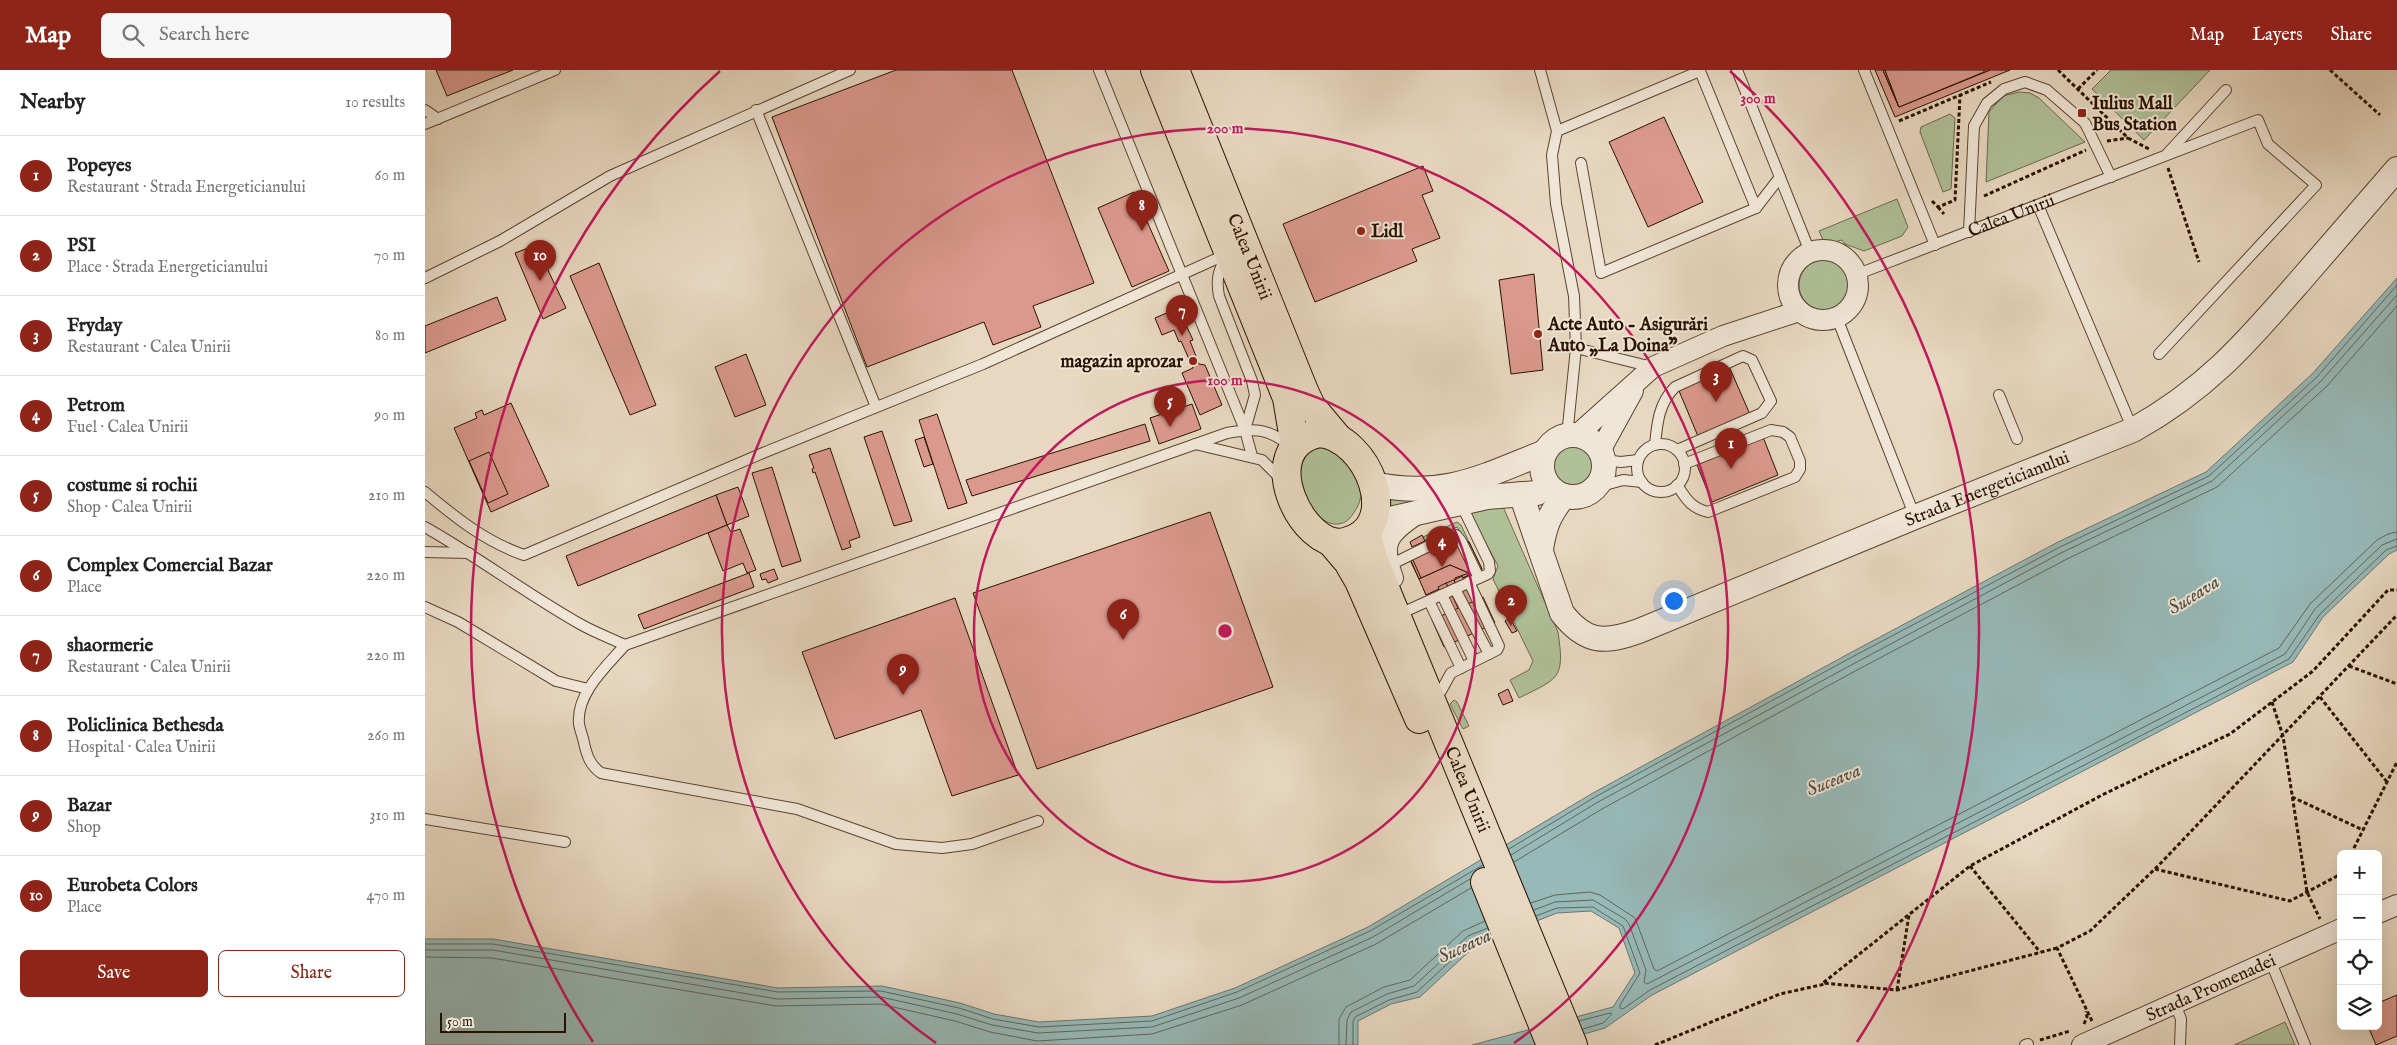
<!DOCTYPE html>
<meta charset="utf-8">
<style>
:root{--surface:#fff;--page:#f6f6f6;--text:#222;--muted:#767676;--line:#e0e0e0;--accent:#8f2418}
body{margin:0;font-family:"IM FELL English",serif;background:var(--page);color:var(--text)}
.controls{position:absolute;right:15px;bottom:15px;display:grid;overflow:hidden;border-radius:8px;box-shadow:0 5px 20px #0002}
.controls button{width:45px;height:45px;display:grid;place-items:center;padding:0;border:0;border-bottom:1px solid var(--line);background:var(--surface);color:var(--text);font:25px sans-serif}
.scale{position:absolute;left:15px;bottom:12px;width:126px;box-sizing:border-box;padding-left:5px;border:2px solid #291200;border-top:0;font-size:14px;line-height:18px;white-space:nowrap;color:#291200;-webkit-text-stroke:4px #f0e6d7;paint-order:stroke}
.you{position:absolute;left:1248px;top:530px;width:18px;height:18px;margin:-12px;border:4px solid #fff;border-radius:50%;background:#1a73e8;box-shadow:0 0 0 8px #1a73e833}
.badge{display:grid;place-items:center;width:32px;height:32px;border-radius:50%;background:var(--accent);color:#fff;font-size:16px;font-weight:700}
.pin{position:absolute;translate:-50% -41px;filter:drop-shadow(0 1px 2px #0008)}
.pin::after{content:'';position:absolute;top:26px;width:18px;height:15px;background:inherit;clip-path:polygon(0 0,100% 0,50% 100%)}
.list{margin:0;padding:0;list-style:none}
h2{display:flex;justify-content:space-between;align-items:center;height:65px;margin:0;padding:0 20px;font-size:21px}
h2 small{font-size:16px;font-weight:400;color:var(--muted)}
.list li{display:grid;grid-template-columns:32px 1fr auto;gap:15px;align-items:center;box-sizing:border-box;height:80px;padding:0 20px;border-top:1px solid var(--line)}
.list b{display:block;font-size:19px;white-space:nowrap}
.list p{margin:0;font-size:16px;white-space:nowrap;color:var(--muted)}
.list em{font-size:16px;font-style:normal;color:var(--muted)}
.actions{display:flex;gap:10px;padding:15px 20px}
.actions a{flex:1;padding:11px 0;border:1px solid var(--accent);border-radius:8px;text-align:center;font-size:18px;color:var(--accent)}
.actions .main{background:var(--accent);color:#fff}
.icon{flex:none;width:28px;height:28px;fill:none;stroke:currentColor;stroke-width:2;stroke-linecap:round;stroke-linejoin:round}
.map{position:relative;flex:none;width:1972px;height:975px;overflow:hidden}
header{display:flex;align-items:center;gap:30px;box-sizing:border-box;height:70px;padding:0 25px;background:var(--accent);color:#fff}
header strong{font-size:24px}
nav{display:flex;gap:28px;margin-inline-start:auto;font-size:18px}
.search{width:350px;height:45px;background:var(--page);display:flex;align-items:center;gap:12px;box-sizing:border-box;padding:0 18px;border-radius:8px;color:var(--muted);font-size:19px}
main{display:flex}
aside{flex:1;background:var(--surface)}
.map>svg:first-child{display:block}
</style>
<header>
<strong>Map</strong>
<div class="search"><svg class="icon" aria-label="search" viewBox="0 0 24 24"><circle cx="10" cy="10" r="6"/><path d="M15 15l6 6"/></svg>Search here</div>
<nav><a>Map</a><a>Layers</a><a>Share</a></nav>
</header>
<main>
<aside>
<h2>Nearby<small>10 results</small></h2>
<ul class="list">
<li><span class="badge">1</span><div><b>Popeyes</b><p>Restaurant · Strada Energeticianului</p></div><em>60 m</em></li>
<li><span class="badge">2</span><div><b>PSI</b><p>Place · Strada Energeticianului</p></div><em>70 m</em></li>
<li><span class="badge">3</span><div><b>Fryday</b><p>Restaurant · Calea Unirii</p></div><em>80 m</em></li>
<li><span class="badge">4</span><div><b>Petrom</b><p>Fuel · Calea Unirii</p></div><em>90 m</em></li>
<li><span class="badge">5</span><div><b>costume si rochii</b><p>Shop · Calea Unirii</p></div><em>210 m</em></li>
<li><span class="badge">6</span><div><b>Complex Comercial Bazar</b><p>Place</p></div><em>220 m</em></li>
<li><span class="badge">7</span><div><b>shaormerie</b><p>Restaurant · Calea Unirii</p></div><em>220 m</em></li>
<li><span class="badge">8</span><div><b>Policlinica Bethesda</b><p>Hospital · Calea Unirii</p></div><em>260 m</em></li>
<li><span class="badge">9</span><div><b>Bazar</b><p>Shop</p></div><em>310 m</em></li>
<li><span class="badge">10</span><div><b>Eurobeta Colors</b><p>Place</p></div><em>470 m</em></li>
</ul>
<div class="actions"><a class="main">Save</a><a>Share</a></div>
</aside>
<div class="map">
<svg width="1972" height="975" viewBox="0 0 1972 975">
<rect width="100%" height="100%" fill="#e8d8c1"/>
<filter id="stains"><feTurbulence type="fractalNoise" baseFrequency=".004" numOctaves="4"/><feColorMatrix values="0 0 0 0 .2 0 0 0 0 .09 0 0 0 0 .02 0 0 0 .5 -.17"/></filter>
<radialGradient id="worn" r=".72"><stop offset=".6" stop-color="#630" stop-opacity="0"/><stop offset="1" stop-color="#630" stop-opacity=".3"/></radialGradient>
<g fill="#b0c098" stroke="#6c694c">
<polygon points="1686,0 1785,0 1719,70 1667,19"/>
<polygon points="1594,22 1605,23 1614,28 1660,72 1561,112 1564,42 1578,26"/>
<polygon points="1525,44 1530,48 1526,119 1518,122 1495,62 1496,57"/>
<polygon points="1472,129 1483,157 1477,166 1439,181 1420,174 1417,170 1405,173 1398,170 1394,161"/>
<circle cx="1399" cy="215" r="25"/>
<circle cx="1148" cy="396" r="29"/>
<path d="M895,376C903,377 914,381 920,387C926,392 937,418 936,425C935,434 930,442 924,449C896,475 846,395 895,376Z"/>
<polygon points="958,423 967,428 1004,430 956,445"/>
<path d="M1070,433L1077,435L1079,439L1133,562C1140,609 1134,608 1094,628L1085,610L1104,600L1108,591L1068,509L1073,496L1045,443Z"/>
<polygon points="1032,452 1036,455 1044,472 1042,472 1032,457 1000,471 998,467"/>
<polygon points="1029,630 1032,632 1044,656 1038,659 1025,634"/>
<polygon points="1860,952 1870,975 1809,975"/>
</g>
<polygon fill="#97b9b7" stroke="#6b766e" points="1972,208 1972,480 1964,484 1898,547 1868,592 1227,925 1180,958 1121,975 1047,975 1188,937 1210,903 1194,858 1166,841 1132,843 1051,875 995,927 966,934 933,951 933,975 0,975 0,869 68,869 353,918 457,916 535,933 569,944 614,952 727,946 810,918 943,857 1168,723 1425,583 1633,472 1781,402 1888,303"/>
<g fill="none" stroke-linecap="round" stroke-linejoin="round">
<g stroke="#60665c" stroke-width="1">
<polyline points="1084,779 1170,727 1427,587 1635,477 1784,406 1892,307 1972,215"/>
<polyline points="1086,785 1173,732 1430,593 1638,482 1787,411 1896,311 1972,225"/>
<polyline points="1089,792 1177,739 1434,599 1642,489 1792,417 1902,316 1972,236"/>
<polyline points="1106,833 1130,825 1165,822 1175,825 1210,848 1229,899 1232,901 1854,578 1885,534 1952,470 1963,464 1972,462"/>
<polyline points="1109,840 1130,832 1168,830 1200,849 1204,854 1221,900 1219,912 1222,914 1860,584 1890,539 1957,475 1972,469"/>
<polyline points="1111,846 1132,838 1168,837 1198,856 1215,903 1195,935 1195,938 1198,939 1225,920 1864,589 1895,544 1961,480 1972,476"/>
<polyline points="0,874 68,874 353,922 456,921 534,938 568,949 614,957 727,951 812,922 945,861 1058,795"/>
<polyline points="0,880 68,880 352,929 456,927 532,944 567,955 613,963 727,957 814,928 948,867 1045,809"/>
<polyline points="0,887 67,888 351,936 455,934 530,951 565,962 612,971 727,964 817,935 951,874 1046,818"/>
<polyline points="1154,951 1185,943 1187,944 1178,953 1158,959"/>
<polyline points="914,975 914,949 921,937 959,917 985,910 1038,861 1060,851"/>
<polyline points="921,975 922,950 926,942 962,924 989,916 1043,866 1063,858"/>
<polyline points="928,975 928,951 930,947 964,930 992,922 1047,871 1065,864"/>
</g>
</g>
<g fill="#db998e" stroke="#291200">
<polygon points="11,0 88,0 22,26"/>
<polygon points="471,0 587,0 669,213 608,236 616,257 568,275 559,252 442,297 347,47"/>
<polygon points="1450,0 1458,0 1474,37 1565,0 1585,0 1470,47"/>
<polygon points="1458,0 1461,0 1475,35 1560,0 1565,0 1474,37"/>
<polygon points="1458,0 1460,0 1474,37"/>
<polygon points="1458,0 1460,0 1474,37"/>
<polygon points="1460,0 1559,0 1559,2 1474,37"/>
<polygon points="1239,47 1278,132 1223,157 1184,72"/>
<polygon points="998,96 1008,121 997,125 1015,168 987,179 992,191 890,232 858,154"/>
<polygon points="709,122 744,201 707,217 673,138"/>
<polygon points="111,175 141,238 118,249 90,183"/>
<polygon points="174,193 231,335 205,345 145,206"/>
<polygon points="1109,204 1118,300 1086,304 1074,210"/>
<polygon points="72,227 81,250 0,283 0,256"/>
<polygon points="753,238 768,270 765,271 774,294 780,295 797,335 775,345 757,303 768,298 756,271 754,272 749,260 737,265 730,248"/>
<polygon points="321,284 341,335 310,347 290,297"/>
<polygon points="1303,294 1327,349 1275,371 1252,316"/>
<polygon points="86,333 124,416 66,442 29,358 52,348 50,343 57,340 59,345"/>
<polygon points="767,334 776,359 734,374 725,348"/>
<polygon points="512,344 542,433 523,439 494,350"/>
<polygon points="720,354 725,371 547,426 541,410"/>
<polygon points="457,361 487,451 469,456 439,367"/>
<polygon points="499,367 508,394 499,397 490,370"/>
<polygon points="1338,367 1353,405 1287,432 1272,395"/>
<polygon points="405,378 435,467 424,471 426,477 417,480 390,402 388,403 387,399 389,398 384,385"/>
<polygon points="64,382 83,424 63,433 44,391"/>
<polygon points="347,397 376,491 357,497 327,403"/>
<polygon points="313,417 324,446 302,455 291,425"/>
<polygon points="291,425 302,455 153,516 141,486"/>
<polygon points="785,442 848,617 612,699 548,523"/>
<polygon points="302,455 306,462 315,459 331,500 322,503 318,493 298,501 283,463"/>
<polygon points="997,465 1000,471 987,477 985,472"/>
<polygon points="1030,469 1046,504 1030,508 1031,511 1001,525 988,490 985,490"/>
<polygon points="1030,469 1046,504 1025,495 994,509 985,490"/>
<polygon points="1042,472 1044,472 1057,499 1055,500"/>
<polygon points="1044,472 1057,499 1046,504 1033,477"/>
<polygon points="988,490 996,508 994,509 986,491"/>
<polygon points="1025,495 1046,504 1001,525 994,509"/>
<polygon points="349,499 353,509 343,513 341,509 337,510 335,504"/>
<polygon points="324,503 329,517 219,559 213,545"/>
<polygon points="1041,504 1046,504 1031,511 1030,508"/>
<polygon points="1037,506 1050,533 1041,537 1029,510"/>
<polygon points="1029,510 1041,537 1034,540 1021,513"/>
<polygon points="1021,513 1034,540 1025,544 1013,517"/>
<polygon points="1058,527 1070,553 1019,577 1007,550"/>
<polygon points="530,528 593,705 527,726 496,640 410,669 377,582"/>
<polygon points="1085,548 1092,561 1087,563 1080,551"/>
<polygon points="1083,619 1088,631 1078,635 1073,624"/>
<polygon points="1972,925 1972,966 1951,975 1943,956 1953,956 1953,933"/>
</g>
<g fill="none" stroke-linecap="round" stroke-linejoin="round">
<defs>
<g id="service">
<polyline points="674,0 820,360 827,386"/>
<polyline points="1115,0 1132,61 1127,85 1131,134 1149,226 1151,278 1142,366"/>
<polyline points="1312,0 1385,182"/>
<polyline points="1439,0 1510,175"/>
<polyline points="0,40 13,49"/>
<polyline points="331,40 451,337"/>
<polyline points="0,54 130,0"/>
<polyline points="1132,61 1275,1 1331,138"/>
<polyline points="1742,84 1801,20"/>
<polyline points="1156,93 1176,203 1331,138 1355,107"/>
<polyline points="1613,135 1708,360"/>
<polyline points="1544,162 1549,56 1562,33 1579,19 1600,12 1622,20 1660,53 1686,107"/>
<path d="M801,187C793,201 791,210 794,226L827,311L830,325L820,360"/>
<path id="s1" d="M1433,204L1833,50L1843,74L1891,115L1734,284"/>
<polyline points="0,208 75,171 185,106 425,0"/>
<polyline points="1412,248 1490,447"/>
<polyline points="1151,278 1227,297"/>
<polyline points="1574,325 1592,369"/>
<polyline points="770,374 837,390 857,410"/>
<circle cx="1236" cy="398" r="24"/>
<path d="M1230,375C1232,353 1234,333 1250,317L1318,286L1327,290L1346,331L1337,343L1252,380"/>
<polyline points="1178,390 1196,392 1213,390"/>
<path d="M1252,415C1261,429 1266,438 1283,442L1370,407L1375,399V391L1365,367L1358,362L1346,360L1259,394"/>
<polyline points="1169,418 1198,410 1217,412"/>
<path d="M0,422C31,448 61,472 99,485L338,383L558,294L802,184"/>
<path d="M0,457C53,487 102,524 155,554C169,562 185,568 200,575L802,363C830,358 843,358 865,376"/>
<polyline points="0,482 44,483"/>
<polyline points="963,496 1024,466 1031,465 1036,471 1054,508"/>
<polyline points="1030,519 1064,584"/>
<polyline points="1017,525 1049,591"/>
<polyline points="1004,531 1036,598"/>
<polyline points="0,537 33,552 131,611 163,619"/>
<polyline points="981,541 1063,504 1065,501 1064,492 1036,434"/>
<path d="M200,575C182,596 151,623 154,654C155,660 158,667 159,673C162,686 165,695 176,703L372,739L471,774L517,778L547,774L613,751"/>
<polyline points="1016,621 1026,603 1072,580 1074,576 1044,512"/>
<polyline points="0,749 140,772"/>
<polyline points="1845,890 1880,975"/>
<polyline points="1749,932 1756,949 1755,975"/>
<polyline points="1600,975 1603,974"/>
</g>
<g id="minor">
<circle cx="1398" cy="215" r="35"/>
<polyline points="1152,365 1228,297 1298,266 1374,241"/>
<polyline points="1175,381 1208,321"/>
<path d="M968,508C955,473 962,464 992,444"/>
<polyline points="1953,843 1972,835"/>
<path id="s2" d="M1657,975L1916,859"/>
</g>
<g id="tertiary">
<circle cx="1148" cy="396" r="31"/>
<path d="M948,414C1018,429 1057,407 1120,382"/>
<path id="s3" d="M1096,424L1137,543C1161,574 1180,573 1214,561L1490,447L1708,360C1782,319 1821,273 1875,211C1907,174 1940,136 1972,99"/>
<polyline points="947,453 1062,427 1112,423"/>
<path d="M1116,479C1120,455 1124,445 1139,426"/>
</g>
<g id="primary">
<polyline points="730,0 862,328 870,376"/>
<path id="s4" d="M750,0L879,321L886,336L912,367"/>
<path d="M894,363C943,366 980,458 920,472C878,482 827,377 894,363Z"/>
<path id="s5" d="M941,461L948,489L1148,975"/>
<polyline points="906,472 923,492 934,511 994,649"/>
<polyline points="1060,812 1126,975"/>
</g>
</defs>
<use href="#service" stroke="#594430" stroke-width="12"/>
<use href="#minor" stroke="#594430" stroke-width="22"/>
<use href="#tertiary" stroke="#594430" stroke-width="26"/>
<use href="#primary" stroke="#291200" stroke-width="30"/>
<g stroke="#291200" stroke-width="3" stroke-dasharray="4 2.5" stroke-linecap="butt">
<polyline points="1633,0 1703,68 1724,79"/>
<polyline points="1905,0 1955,45"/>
<polyline points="1653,19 1672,0"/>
<polyline points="1474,51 1566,12"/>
<polyline points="1682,71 1703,68"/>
<polyline points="1743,98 1774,192"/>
<polyline points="1559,126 1661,80"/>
<polyline points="1507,131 1513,137 1530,130 1535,25"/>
<polyline points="1513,137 1519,144"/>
<polyline points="1924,596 1972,614"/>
<polyline points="1895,627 1962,712"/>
<polyline points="1847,632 1858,666 1882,822 1895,849"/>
<polyline points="1867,727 1938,760"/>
<polyline points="1926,784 1972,692"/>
<polyline points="1545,796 1615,882"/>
<polyline points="1730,799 1865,831 1916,804"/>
<polyline points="1632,878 1472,920 1398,913 1545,796 1679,724 1805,664 1888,601 1963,520 1972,520"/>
<polyline points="1472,920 1484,845"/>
<polyline points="1667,951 1632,878 1665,861 1734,795 1972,545"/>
<polyline points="1659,954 1662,947 1661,941"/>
<polyline points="1615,970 1645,961"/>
<polyline points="1230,975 1355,924 1400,914"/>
</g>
<use href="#service" stroke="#f0e6d7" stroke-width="10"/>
<use href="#minor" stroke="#f0e6d7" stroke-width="20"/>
<use href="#tertiary" stroke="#f0e6d7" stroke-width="24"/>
<use href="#primary" stroke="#e8d8c1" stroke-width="28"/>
</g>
<g fill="none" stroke="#c2185b" stroke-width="2.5">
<circle cx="800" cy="561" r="251"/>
<path d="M511 973A503 503 0 1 1 1089 973"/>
<path d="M168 972A754 754 0 0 1 295 1M1305 1A754 754 0 0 1 1432 972"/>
</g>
<g fill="#8f2418" stroke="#f0e6d7" stroke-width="2">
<rect x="1652" y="38" width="10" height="10" rx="2.5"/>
<circle cx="936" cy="161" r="5"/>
<circle cx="1113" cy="264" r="5"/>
<circle cx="768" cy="291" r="5"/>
</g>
<g text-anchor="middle" stroke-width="4" stroke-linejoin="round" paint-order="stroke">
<g font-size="18" font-weight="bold" fill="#291200" stroke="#f0e6d7" text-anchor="start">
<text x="1667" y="39">Iulius Mall<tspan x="1667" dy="21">Bus Station</tspan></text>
<text x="946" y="167">Lidl</text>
<text x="1123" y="260">Acte Auto - Asigurări<tspan x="1123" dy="21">Auto „La Doina”</tspan></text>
<text x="758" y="297" text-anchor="end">magazin aprozar</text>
</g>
<g font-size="18" fill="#291200" stroke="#f0e6d7">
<text dy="6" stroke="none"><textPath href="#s1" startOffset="164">Calea Unirii</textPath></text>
<text dy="6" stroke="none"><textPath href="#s4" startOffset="201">Calea Unirii</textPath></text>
<text dy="6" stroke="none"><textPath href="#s3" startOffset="589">Strada Energeticianului</textPath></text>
<text dy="6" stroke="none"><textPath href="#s5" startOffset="278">Calea Unirii</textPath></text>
<text dy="6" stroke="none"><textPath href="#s2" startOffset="141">Strada Promenadei</textPath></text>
</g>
<g font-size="19" font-style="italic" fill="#504c40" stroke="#f0e6d7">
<text transform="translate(1768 524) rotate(-32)" y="7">Suceava</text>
<text transform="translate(1408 709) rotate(-22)" y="7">Suceava</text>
<text transform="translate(1039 875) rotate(-25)" y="7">Suceava</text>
</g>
</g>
<circle cx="800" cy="561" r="8" fill="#c2185b" stroke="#f0e6d7" stroke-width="2.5"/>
<g font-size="15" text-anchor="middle" font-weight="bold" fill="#c2185b" stroke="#f0e6d7" stroke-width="4" stroke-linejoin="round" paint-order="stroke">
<text x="1333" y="33">300 m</text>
<text x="800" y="63">200 m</text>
<text x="800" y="315">100 m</text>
</g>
<rect width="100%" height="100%" filter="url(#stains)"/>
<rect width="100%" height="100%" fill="url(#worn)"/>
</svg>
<div class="controls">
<button>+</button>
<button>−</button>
<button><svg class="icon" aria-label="locate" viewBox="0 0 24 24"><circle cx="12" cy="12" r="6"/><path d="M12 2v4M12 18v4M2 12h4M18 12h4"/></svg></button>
<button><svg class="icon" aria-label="layers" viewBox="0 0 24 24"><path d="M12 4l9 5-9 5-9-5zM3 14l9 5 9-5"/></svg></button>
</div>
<div class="scale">50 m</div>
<div class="you"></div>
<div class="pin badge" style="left:1306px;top:399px">1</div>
<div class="pin badge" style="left:1086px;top:556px">2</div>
<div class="pin badge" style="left:1291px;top:332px">3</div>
<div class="pin badge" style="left:1017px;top:497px">4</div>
<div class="pin badge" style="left:745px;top:357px">5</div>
<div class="pin badge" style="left:698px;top:570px">6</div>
<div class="pin badge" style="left:757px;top:266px">7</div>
<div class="pin badge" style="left:717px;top:161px">8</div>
<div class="pin badge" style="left:478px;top:625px">9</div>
<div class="pin badge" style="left:115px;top:211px">10</div>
</div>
</main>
